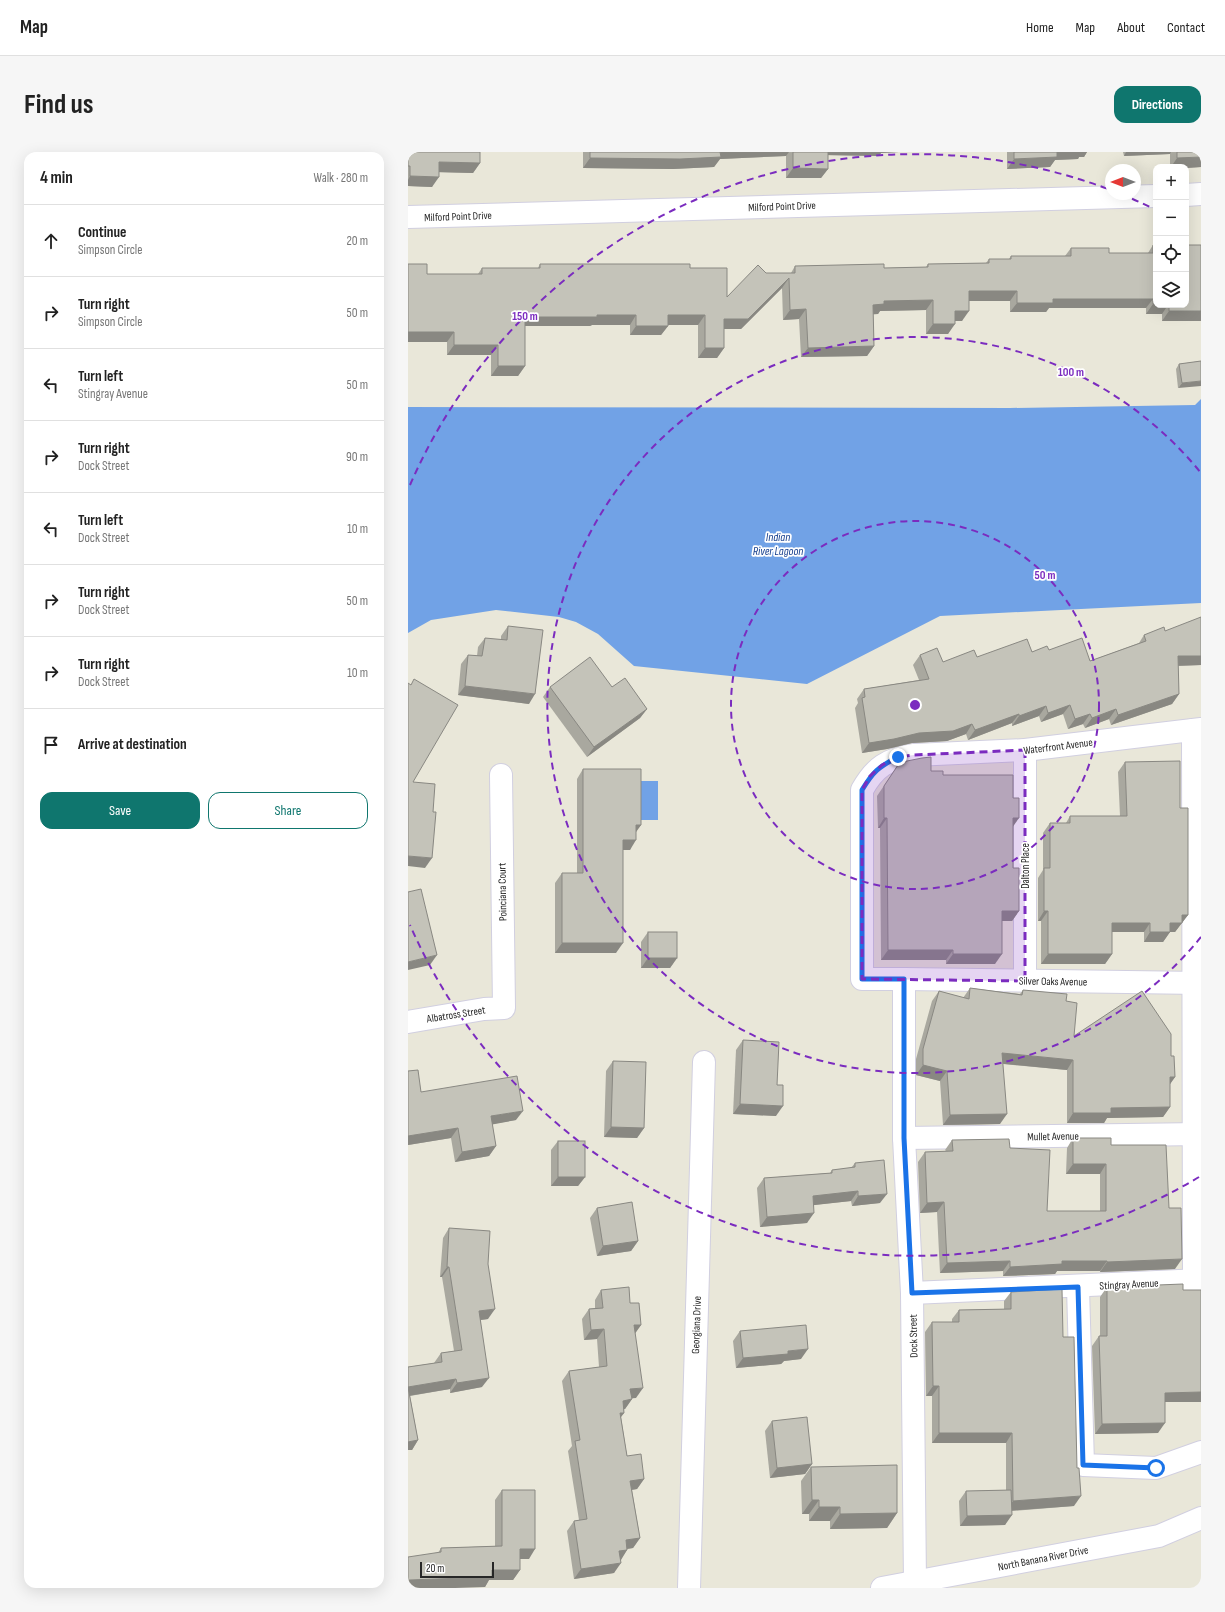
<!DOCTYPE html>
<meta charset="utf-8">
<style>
:root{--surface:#fff;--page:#f6f6f6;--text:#222;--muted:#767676;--line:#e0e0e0;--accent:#0f766e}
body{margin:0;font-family:"Sofia Sans Condensed",sans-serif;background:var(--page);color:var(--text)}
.controls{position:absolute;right:12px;top:12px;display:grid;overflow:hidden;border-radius:8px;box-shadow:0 4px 16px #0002}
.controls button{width:36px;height:36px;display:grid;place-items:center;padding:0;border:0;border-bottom:1px solid var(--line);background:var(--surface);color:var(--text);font:20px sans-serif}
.compass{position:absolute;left:697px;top:12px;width:36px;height:36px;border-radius:50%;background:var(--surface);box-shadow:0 4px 16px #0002;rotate:270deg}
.scale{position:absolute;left:12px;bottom:10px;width:74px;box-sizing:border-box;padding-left:4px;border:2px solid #272727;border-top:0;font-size:11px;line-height:14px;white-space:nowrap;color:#272727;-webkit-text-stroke:3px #fff;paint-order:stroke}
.stop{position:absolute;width:12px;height:12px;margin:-9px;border:3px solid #1a73e8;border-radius:50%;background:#fff}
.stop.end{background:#1a73e8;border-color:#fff;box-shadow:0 1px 4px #0008}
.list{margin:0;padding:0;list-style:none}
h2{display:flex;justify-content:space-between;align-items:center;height:52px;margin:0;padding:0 16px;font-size:17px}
h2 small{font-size:13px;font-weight:400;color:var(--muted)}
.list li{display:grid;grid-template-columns:26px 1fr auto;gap:12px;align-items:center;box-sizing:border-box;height:72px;padding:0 16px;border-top:1px solid var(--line)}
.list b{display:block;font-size:15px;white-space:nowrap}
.list p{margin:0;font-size:13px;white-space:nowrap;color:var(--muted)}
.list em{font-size:13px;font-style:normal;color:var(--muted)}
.actions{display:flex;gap:8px;padding:12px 16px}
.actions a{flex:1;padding:9px 0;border:1px solid var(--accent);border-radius:12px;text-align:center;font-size:14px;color:var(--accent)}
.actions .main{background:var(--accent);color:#fff}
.icon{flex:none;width:22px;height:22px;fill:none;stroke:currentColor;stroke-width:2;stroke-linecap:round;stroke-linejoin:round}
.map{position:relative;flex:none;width:793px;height:1436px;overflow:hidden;border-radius:12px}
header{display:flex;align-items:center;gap:24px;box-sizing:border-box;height:56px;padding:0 20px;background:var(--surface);border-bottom:1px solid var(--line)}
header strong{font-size:19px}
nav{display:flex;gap:22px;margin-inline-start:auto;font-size:14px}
.intro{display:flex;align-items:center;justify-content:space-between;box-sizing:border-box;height:96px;padding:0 24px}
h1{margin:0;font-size:28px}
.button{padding:10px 18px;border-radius:12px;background:var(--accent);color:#fff;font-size:14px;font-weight:700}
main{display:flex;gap:24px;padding:0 24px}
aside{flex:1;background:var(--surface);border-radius:12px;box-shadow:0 4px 16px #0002}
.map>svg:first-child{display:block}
</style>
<header>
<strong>Map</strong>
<nav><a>Home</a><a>Map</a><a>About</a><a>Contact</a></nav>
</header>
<div class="intro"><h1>Find us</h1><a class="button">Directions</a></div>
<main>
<aside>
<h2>4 min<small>Walk · 280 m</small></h2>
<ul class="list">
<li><svg class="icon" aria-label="ahead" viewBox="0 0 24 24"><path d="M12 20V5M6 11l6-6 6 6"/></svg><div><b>Continue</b><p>Simpson Circle</p></div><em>20 m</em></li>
<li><svg class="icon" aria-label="right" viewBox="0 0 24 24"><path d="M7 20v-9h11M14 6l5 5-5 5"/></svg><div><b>Turn right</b><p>Simpson Circle</p></div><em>50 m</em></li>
<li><svg class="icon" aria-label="left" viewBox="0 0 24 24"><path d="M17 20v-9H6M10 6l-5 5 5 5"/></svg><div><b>Turn left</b><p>Stingray Avenue</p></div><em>50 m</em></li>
<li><svg class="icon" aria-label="right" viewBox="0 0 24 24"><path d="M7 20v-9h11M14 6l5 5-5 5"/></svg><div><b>Turn right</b><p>Dock Street</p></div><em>90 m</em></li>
<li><svg class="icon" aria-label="left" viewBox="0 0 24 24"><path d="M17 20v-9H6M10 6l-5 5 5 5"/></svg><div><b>Turn left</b><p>Dock Street</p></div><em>10 m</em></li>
<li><svg class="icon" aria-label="right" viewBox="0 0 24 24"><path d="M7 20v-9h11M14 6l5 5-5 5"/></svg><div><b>Turn right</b><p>Dock Street</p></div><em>50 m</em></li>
<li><svg class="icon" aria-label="right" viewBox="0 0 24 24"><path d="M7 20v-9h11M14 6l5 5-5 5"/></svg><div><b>Turn right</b><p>Dock Street</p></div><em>10 m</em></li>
<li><svg class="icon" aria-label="arrive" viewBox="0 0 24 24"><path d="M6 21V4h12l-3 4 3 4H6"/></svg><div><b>Arrive at destination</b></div></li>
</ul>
<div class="actions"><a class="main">Save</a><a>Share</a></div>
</aside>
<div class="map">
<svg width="793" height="1436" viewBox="0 0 793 1436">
<rect width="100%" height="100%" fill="#e9e7d9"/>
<g fill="#71a2e6">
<polygon points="793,247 793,451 532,464 399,532 226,514 190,482 168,470 151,465 88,458 23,468 0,481 0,255 602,256 787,253"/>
<polygon points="232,629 250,629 250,668 231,668"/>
</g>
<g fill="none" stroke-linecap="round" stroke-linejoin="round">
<defs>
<g id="minor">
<polyline points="778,43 793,42"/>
<polyline points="0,65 748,44"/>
<polyline points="785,578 786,1129"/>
<polyline points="617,598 617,829"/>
<polyline points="496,827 793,831"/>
<polyline points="0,870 76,857 96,856 93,623"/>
<polyline points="496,986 793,982"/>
<polyline points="670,1135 675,1313 748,1316 793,1300"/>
<polyline points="504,1141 793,1128"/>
<path d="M507,1431L504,1141L496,986V827H454V638C467,615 479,607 506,603L617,598L793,577"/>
<polyline points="281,1436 296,910"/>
</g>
<polyline id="tertiary" points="474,1436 751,1384 793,1366"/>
</defs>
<use href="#minor" stroke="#d1cfe0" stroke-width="24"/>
<use href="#tertiary" stroke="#d1cfe0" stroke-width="24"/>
<use href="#minor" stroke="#fff" stroke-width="22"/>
<use href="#tertiary" stroke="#fff" stroke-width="22"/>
</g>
<g fill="#a9a89f">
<polygon points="0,0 72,11 65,21 31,20 24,35 0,34"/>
<polygon points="175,0 491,0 473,1 471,4 420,3 420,17 413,26 378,26 378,4 312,7 306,15 265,17 175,16"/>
<polygon points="599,0 679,0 676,5 671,5 670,7 647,8 642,15 599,17"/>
<polygon points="715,0 793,0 793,15 778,16 778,15 762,15 762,2 716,4"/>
<polygon points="745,93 748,153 778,153 793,169 754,169 754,162 738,162 738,156 641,156 638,160 602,160 602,149 561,149 554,169 547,169 540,182 518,182 518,158 472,159 470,162 465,162 466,194 459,204 393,205 391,167 375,168 374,136 333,177 316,177 316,196 309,206 290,206 290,173 260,173 260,174 253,183 222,183 222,173 184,173 182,174 117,174 117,214 110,224 83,224 83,203 39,203 39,190 0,190 19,122 70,122 74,116 130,116 132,112 282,116 319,145 358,121 383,121 387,114 476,116 518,115 520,112 578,111 581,107 601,107 603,104 657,104 663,96 701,101 740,101"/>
<polygon points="793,209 770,236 768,217 771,212"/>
<polygon points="100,474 121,552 50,543 53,512 60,503 69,504 70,495 77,486 93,488 93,484"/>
<polygon points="757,479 793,513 770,514 771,542 764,552 703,573 701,567 677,576 675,572 660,577 655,562 633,570 631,564 604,574 604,571 560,588 558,582 539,589 504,591 479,597 454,601 447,556 450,551 449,547 456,537 511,528 505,513 512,503 535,510 569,505 641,498 682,509 731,491 736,483"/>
<polygon points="142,535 204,535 239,557 232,566 179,605 135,545"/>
<polygon points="717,610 772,656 780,763 767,780 762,780 755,790 736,790 736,780 704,780 704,802 697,812 633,812 633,769 630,769 630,726 635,718 635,681 642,671 658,671 662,664 712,664 710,620"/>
<polygon points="490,613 523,619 535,623 605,675 605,716 611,759 604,769 594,769 587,812 538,812 538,808 473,808 472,676 470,676 469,644"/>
<polygon points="175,617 233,673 228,679 222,698 215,698 208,801 147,801 147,731 154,721 169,721 169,627"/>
<polygon points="240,780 269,806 262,816 233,816 233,790"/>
<polygon points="562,836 612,842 615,838 658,849 666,884 763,904 767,925 762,932 762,955 755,965 699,966 696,971 659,971 659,918 595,912 592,972 535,973 532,929 508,923 508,907 524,849 531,839 555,846"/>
<polygon points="335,888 369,933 368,964 325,962 328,898"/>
<polygon points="205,909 236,976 229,986 196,985 198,919"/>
<polygon points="0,919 13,940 108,968 84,972 88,994 81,1004 47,1010 43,986 0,993"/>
<polygon points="665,986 703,993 761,1056 767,1117 692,1120 692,1119 649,1119 647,1122 595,1124 595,1119 532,1121 529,1060 512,1061 510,1010 517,1000 538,999 537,998 544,988 602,996 639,1059 692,1059 692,1022 658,1022 659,996"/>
<polygon points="150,989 177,1025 170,1034 143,1034 143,998"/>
<polygon points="447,1011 472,1051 444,1054 443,1049 405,1053 399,1071 352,1075 349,1036 356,1026 422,1021 424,1018 443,1016"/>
<polygon points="189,1056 230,1089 223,1099 189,1104 182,1066"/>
<polygon points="41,1076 80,1112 80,1167 73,1168 74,1235 42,1241 42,1237 2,1244 10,1288 4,1298 0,1298 0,1215 26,1211 33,1201 46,1199 34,1125 32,1125 35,1086"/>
<polygon points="699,1135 775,1138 793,1138 793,1250 757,1250 750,1281 687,1282 684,1194 691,1184 692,1184 692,1145"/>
<polygon points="193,1138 222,1151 233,1173 227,1181 228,1246 223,1246 224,1247 217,1257 216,1257 216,1261 213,1265 219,1304 236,1327 229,1337 224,1338 232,1386 225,1396 219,1397 219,1398 212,1408 206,1421 166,1427 159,1379 166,1369 171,1368 160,1299 164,1294 154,1229 161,1219 191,1215 189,1187 176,1188 174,1167 181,1157 187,1156 187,1148"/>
<polygon points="603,1140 655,1185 666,1354 604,1359 597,1373 552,1374 551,1349 558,1339 598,1338 598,1291 524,1291 524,1244 518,1244 517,1180 524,1170 544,1170 544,1167 551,1158 596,1157 596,1149"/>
<polygon points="332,1179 393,1207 376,1209 373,1212 328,1216 325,1189"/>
<polygon points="364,1269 404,1312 397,1322 362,1326 357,1279"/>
<polygon points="403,1315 489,1361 479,1376 422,1377 422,1369 401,1369 401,1362 394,1362 393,1329"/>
<polygon points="94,1338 121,1407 112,1407 112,1418 105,1428 81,1428 77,1435 30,1401 33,1396 87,1394 87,1348"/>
</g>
<g fill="#898882">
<polygon points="310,0 381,0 378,4 312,7 306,15 265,17 175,16 182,6"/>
<polygon points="416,0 491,0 473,1 471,4 413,3"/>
<polygon points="647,0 679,0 676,5 671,5 670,7 647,8 642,15 599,17 606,7"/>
<polygon points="718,0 763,0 762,2 716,4"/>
<polygon points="793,5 793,15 778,16 778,15 763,15 769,6"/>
<polygon points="31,10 72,11 65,21 24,20"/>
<polygon points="385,16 420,17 413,26 378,26"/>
<polygon points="2,24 31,25 24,35 0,34 0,28"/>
<polygon points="381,126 374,136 333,177 309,177 316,167"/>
<polygon points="561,139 609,139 602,149 554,149"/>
<polygon points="645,147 745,147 738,156 641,156 638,160 602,160 609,151"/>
<polygon points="525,148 518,158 472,159 470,162 458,163 465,153 476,149"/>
<polygon points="745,152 748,152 748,153 760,153 754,162 738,162"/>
<polygon points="398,157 391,167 375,168 382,158"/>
<polygon points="547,159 561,159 554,169 540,169"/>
<polygon points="761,159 793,159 793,169 754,169"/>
<polygon points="189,163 228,163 222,173 184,173 182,174 110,174 117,165"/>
<polygon points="260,163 297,163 290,173 253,173"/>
<polygon points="525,172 547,172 540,182 518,182"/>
<polygon points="228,174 260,174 253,183 222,183"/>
<polygon points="0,180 46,180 39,190 0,190"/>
<polygon points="46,193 90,193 83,203 39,203"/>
<polygon points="466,194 459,204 393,205 400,196"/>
<polygon points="297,196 316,196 309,206 290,206"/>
<polygon points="90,214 117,214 110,224 83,224"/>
<polygon points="793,229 793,234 770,236 774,231"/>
<polygon points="770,504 793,504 793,513 763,514"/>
<polygon points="57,534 127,542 121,552 50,543"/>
<polygon points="771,542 764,552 703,573 710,563"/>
<polygon points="662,553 655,562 633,570 640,561"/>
<polygon points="638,554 631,564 604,574 611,564"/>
<polygon points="239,557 232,566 179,605 186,595"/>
<polygon points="708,557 701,567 677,576 684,566"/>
<polygon points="611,562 604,571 560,588 567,578"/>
<polygon points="682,562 675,572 660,577 667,567"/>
<polygon points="564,572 558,582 539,589 504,591 479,597 454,601 461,591 511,581"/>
<polygon points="476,666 479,666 472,676 470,676"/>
<polygon points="605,666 611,666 604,676"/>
<polygon points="228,673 233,673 226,683"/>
<polygon points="215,688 228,688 222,698 208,698"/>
<polygon points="0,704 24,706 17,716 0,714"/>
<polygon points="594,759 611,759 604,769 587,769"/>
<polygon points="636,759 640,759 633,769 630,769"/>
<polygon points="774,763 780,763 767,780 762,780 755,790 736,790 742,780 762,771"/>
<polygon points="704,771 742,771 736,780 697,780"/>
<polygon points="154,791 215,791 208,801 147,801"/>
<polygon points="480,798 545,798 538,808 473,808"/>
<polygon points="545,802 594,802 587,812 538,812"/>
<polygon points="640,802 704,802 697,812 633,812"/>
<polygon points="29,803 22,813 0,818 0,810"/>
<polygon points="240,806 269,806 262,816 233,816"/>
<polygon points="594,901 665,908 659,918 587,911"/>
<polygon points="515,913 539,919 532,929 508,923"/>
<polygon points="762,925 767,925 760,935"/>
<polygon points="332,952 375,954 368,964 325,962"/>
<polygon points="762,955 755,965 699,966 696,971 659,971 665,961 703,956"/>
<polygon points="115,959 108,968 76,974 83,964"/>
<polygon points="599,962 592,972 535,973 542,963"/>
<polygon points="203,975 236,976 229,986 196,985"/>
<polygon points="50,976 43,986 0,993 0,984"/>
<polygon points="88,994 81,1004 47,1010 54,1000"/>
<polygon points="665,1012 698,1012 692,1022 658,1022"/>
<polygon points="150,1025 177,1025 170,1034 143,1034"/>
<polygon points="450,1039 443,1049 398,1054 405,1044"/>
<polygon points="479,1042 472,1051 444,1054 450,1044"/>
<polygon points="536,1050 529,1060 512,1061 519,1051"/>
<polygon points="406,1061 399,1071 352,1075 359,1065"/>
<polygon points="230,1089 223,1099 189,1104 195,1094"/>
<polygon points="774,1107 767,1117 692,1120 699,1110"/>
<polygon points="602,1109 595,1119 532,1121 539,1111"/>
<polygon points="654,1109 699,1109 692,1119 649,1119 647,1122 595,1124 602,1115"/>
<polygon points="39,1115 41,1115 34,1125 32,1125"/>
<polygon points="87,1157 80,1167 64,1169 71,1159"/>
<polygon points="226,1173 233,1173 226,1183"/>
<polygon points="196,1177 189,1187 176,1188 183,1178"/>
<polygon points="400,1197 393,1207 376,1209 373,1212 328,1216 335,1206 380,1199"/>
<polygon points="81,1226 74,1235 42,1241 49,1231"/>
<polygon points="48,1227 42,1237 0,1244 0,1235"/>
<polygon points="525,1234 531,1234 524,1244 518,1244"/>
<polygon points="235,1236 228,1246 215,1247 222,1237"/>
<polygon points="793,1240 793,1250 750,1250 757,1241"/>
<polygon points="224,1247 217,1257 208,1259 215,1249"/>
<polygon points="212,1261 216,1261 209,1270"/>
<polygon points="757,1271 750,1281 687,1282 694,1272"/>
<polygon points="531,1281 604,1281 598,1291 524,1291"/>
<polygon points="10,1288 4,1298 0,1298 0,1290"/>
<polygon points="404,1312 397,1322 362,1326 369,1316"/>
<polygon points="236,1327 229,1337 215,1339 222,1329"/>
<polygon points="673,1344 666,1354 598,1359 605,1349"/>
<polygon points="404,1348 411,1348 401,1362 394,1362"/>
<polygon points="411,1355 432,1355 422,1369 401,1369"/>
<polygon points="489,1361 479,1376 422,1377 432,1362"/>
<polygon points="604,1363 597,1373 552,1374 559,1364"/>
<polygon points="232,1386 225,1396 211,1398 218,1388"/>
<polygon points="112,1397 127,1397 121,1407 105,1407"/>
<polygon points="219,1398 213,1408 204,1409 211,1399"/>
<polygon points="213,1411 206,1421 166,1427 173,1417"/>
<polygon points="84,1418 112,1418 105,1428 81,1428 77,1435 47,1436 0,1436 1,1428"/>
</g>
<g fill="#c4c3b9" stroke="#898882">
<polygon points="0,0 72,0 72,11 31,10 31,25 2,24 2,14 0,14"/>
<polygon points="182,0 312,0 313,5 272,7 182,6"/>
<polygon points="385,0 420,0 420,17 385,16"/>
<polygon points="606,0 649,0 649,5 606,7"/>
<polygon points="769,0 793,0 793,5 769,6"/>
<polygon points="745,93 748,93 748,152 745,152 745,147 645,147 645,151 609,151 609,139 561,139 561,159 547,159 547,172 525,172 525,148 476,149 476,152 465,153 466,194 400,196 398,157 382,158 381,126 340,167 316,167 316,196 297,196 297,163 260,163 260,174 228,174 228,163 189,163 189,165 117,165 117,214 90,214 90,193 46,193 46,180 0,180 0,112 19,112 19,122 74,122 74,116 132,116 132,112 282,112 282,116 319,116 319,145 350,113 358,121 387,121 387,114 476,112 476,116 520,115 520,112 581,111 581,107 603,107 603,104 663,104 663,96 701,96 701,101 745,101"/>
<polygon points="778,93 793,93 793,159 761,159 761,153 778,153"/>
<polygon points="793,209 793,229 774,231 771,212"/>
<polygon points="793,465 793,504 770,504 771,542 710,563 708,557 684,566 682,562 667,567 662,553 640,561 638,554 611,564 611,562 567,578 564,572 545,579 511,581 486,587 461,591 454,546 457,545 456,537 521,527 512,503 529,496 535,510 566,498 569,505 619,487 624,500 639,494 641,498 674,486 682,509 738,489 736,483 756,475 757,479"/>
<polygon points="100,474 135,478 127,542 57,534 60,503 74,504 77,486 99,488"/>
<polygon points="182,505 204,535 217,526 239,557 186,595 142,535"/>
<polygon points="6,527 50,553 5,630 27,632 25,660 28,660 24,706 0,704 0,531 3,533"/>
<polygon points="523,605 523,619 535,619 535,623 605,623 605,646 611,646 611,666 605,666 605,716 611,716 611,759 594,759 594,802 545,802 545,798 480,798 479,666 476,666 476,634 490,613 499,609 514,606"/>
<polygon points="772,609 772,656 780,656 780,763 774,763 774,771 762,771 762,780 742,780 742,771 704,771 704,802 640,802 640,759 636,759 636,716 642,716 642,671 662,671 662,664 719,664 717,610"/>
<polygon points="175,617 233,617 233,673 228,673 228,688 215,688 215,791 154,791 154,721 175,721"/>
<polygon points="13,737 29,803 0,810 0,740"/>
<rect x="240" y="780" width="29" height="26"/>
<polygon points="562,836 614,843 615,838 659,842 658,849 669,851 666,884 734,839 763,882 763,904 766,904 767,925 762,925 762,955 703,956 703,961 665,961 665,908 594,901 599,962 542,963 539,919 515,913 515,897 531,839 561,847"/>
<polygon points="335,888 371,890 369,933 375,933 375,954 332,952"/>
<polygon points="205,909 238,910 236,976 203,975"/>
<polygon points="10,918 13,940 109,924 115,959 83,964 88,994 54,1000 50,976 0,984 0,919"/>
<polygon points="665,986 703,986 703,993 758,993 761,1056 773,1056 774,1107 699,1110 699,1109 654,1109 654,1112 602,1115 602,1109 539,1111 536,1050 519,1051 517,1000 545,999 544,988 601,987 602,996 642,998 639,1059 698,1059 698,1012 665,1012"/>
<rect x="150" y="989" width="27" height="36"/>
<polygon points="476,1008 479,1042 450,1044 450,1039 405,1044 406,1061 359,1065 356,1026 424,1021 424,1018 447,1015 447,1011"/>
<polygon points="224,1050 230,1089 195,1094 189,1056"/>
<polygon points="41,1076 82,1079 80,1112 87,1157 71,1159 81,1226 49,1231 48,1227 0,1235 0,1215 34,1210 33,1201 54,1198 41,1115 39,1115"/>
<polygon points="775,1132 775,1138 793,1138 793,1240 757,1241 757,1271 694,1272 691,1184 699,1184 699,1135"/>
<polygon points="221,1135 222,1151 231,1151 233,1173 226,1173 235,1236 222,1237 224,1247 215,1249 216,1261 212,1261 219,1304 233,1302 236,1327 222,1329 232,1386 218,1388 219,1398 211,1399 213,1411 173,1417 166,1369 179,1367 167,1289 172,1288 161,1219 199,1214 196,1177 183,1178 181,1157 195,1156 193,1138"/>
<polygon points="654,1137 655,1185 666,1185 669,1316 671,1316 673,1344 605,1349 604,1281 531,1281 531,1234 525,1234 524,1170 551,1170 551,1158 603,1157 603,1140"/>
<polygon points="398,1173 400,1197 380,1199 380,1202 335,1206 332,1179"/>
<polygon points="0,1235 10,1288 0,1290"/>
<polygon points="399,1265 404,1312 369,1316 364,1269"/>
<polygon points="489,1313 489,1361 432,1362 432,1355 411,1355 411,1348 404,1348 403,1315"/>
<polygon points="94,1338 127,1338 127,1397 112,1397 112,1418 84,1418 84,1425 1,1428 2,1436 0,1436 0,1405 33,1400 33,1396 94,1394"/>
<polygon points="603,1338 604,1363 559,1364 558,1339"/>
</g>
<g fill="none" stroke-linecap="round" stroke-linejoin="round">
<path stroke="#1a73e8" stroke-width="5" d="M490,605C470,615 465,620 454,638V827H496V986L504,1141L670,1135L675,1313L748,1316"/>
</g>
<path fill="#7b2cbf" fill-opacity="0.2" stroke="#7b2cbf" stroke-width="3" stroke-dasharray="8 5" stroke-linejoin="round" d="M617,598V829L454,827V638L462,624L474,613L490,605L506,603Z"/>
<g fill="none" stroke="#7b2cbf" stroke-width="2" stroke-dasharray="7 5">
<circle cx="507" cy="553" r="184"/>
<path d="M793 785A368 368 0 1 1 793 321"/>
<path d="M791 1025A551 551 0 0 1 2 773M2 333A551 551 0 0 1 700 37M713 42A551 551 0 0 1 744 56"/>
</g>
<g text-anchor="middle" stroke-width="3.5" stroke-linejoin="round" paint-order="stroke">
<g font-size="11" fill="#272727" stroke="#fff">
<text transform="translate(374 54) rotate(-2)" y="4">Milford Point Drive</text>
<text transform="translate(50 64) rotate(-2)" y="4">Milford Point Drive</text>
<text transform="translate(650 594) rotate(-7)" y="4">Waterfront Avenue</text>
<text transform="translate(617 714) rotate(-90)" y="4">Dalton Place</text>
<text transform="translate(94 740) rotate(-91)" y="4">Poinciana Court</text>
<text transform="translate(645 829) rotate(1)" y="4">Silver Oaks Avenue</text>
<text transform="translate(48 862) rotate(-9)" y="4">Albatross Street</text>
<text transform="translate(645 984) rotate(-1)" y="4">Mullet Avenue</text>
<text transform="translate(721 1132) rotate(-3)" y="4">Stingray Avenue</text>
<text transform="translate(288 1173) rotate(-88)" y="4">Georgiana Drive</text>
<text transform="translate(505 1184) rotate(-91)" y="4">Dock Street</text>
<text transform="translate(635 1406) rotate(-11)" y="4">North Banana River Drive</text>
</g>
<g font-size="12" font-style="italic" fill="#153e8d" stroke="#fff">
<text x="370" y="389">Indian<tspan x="370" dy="14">River Lagoon</tspan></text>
</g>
</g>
<circle cx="507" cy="553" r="6" fill="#7b2cbf" stroke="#fff" stroke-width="2"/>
<g font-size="12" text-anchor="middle" font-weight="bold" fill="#7b2cbf" stroke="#fff" stroke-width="3.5" stroke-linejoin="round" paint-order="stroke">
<text x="117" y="168">150 m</text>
<text x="663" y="224">100 m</text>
<text x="637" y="427">50 m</text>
</g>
</svg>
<div class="controls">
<button>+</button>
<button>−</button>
<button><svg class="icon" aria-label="locate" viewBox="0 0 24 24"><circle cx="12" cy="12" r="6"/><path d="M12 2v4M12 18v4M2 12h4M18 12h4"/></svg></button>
<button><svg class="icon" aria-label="layers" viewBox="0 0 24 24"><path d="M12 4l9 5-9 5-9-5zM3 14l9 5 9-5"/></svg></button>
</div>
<svg class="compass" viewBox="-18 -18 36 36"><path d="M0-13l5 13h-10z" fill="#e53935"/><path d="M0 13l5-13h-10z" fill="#767676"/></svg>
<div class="scale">20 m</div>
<div class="stop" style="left:748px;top:1316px"></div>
<div class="stop end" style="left:490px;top:605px"></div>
</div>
</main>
